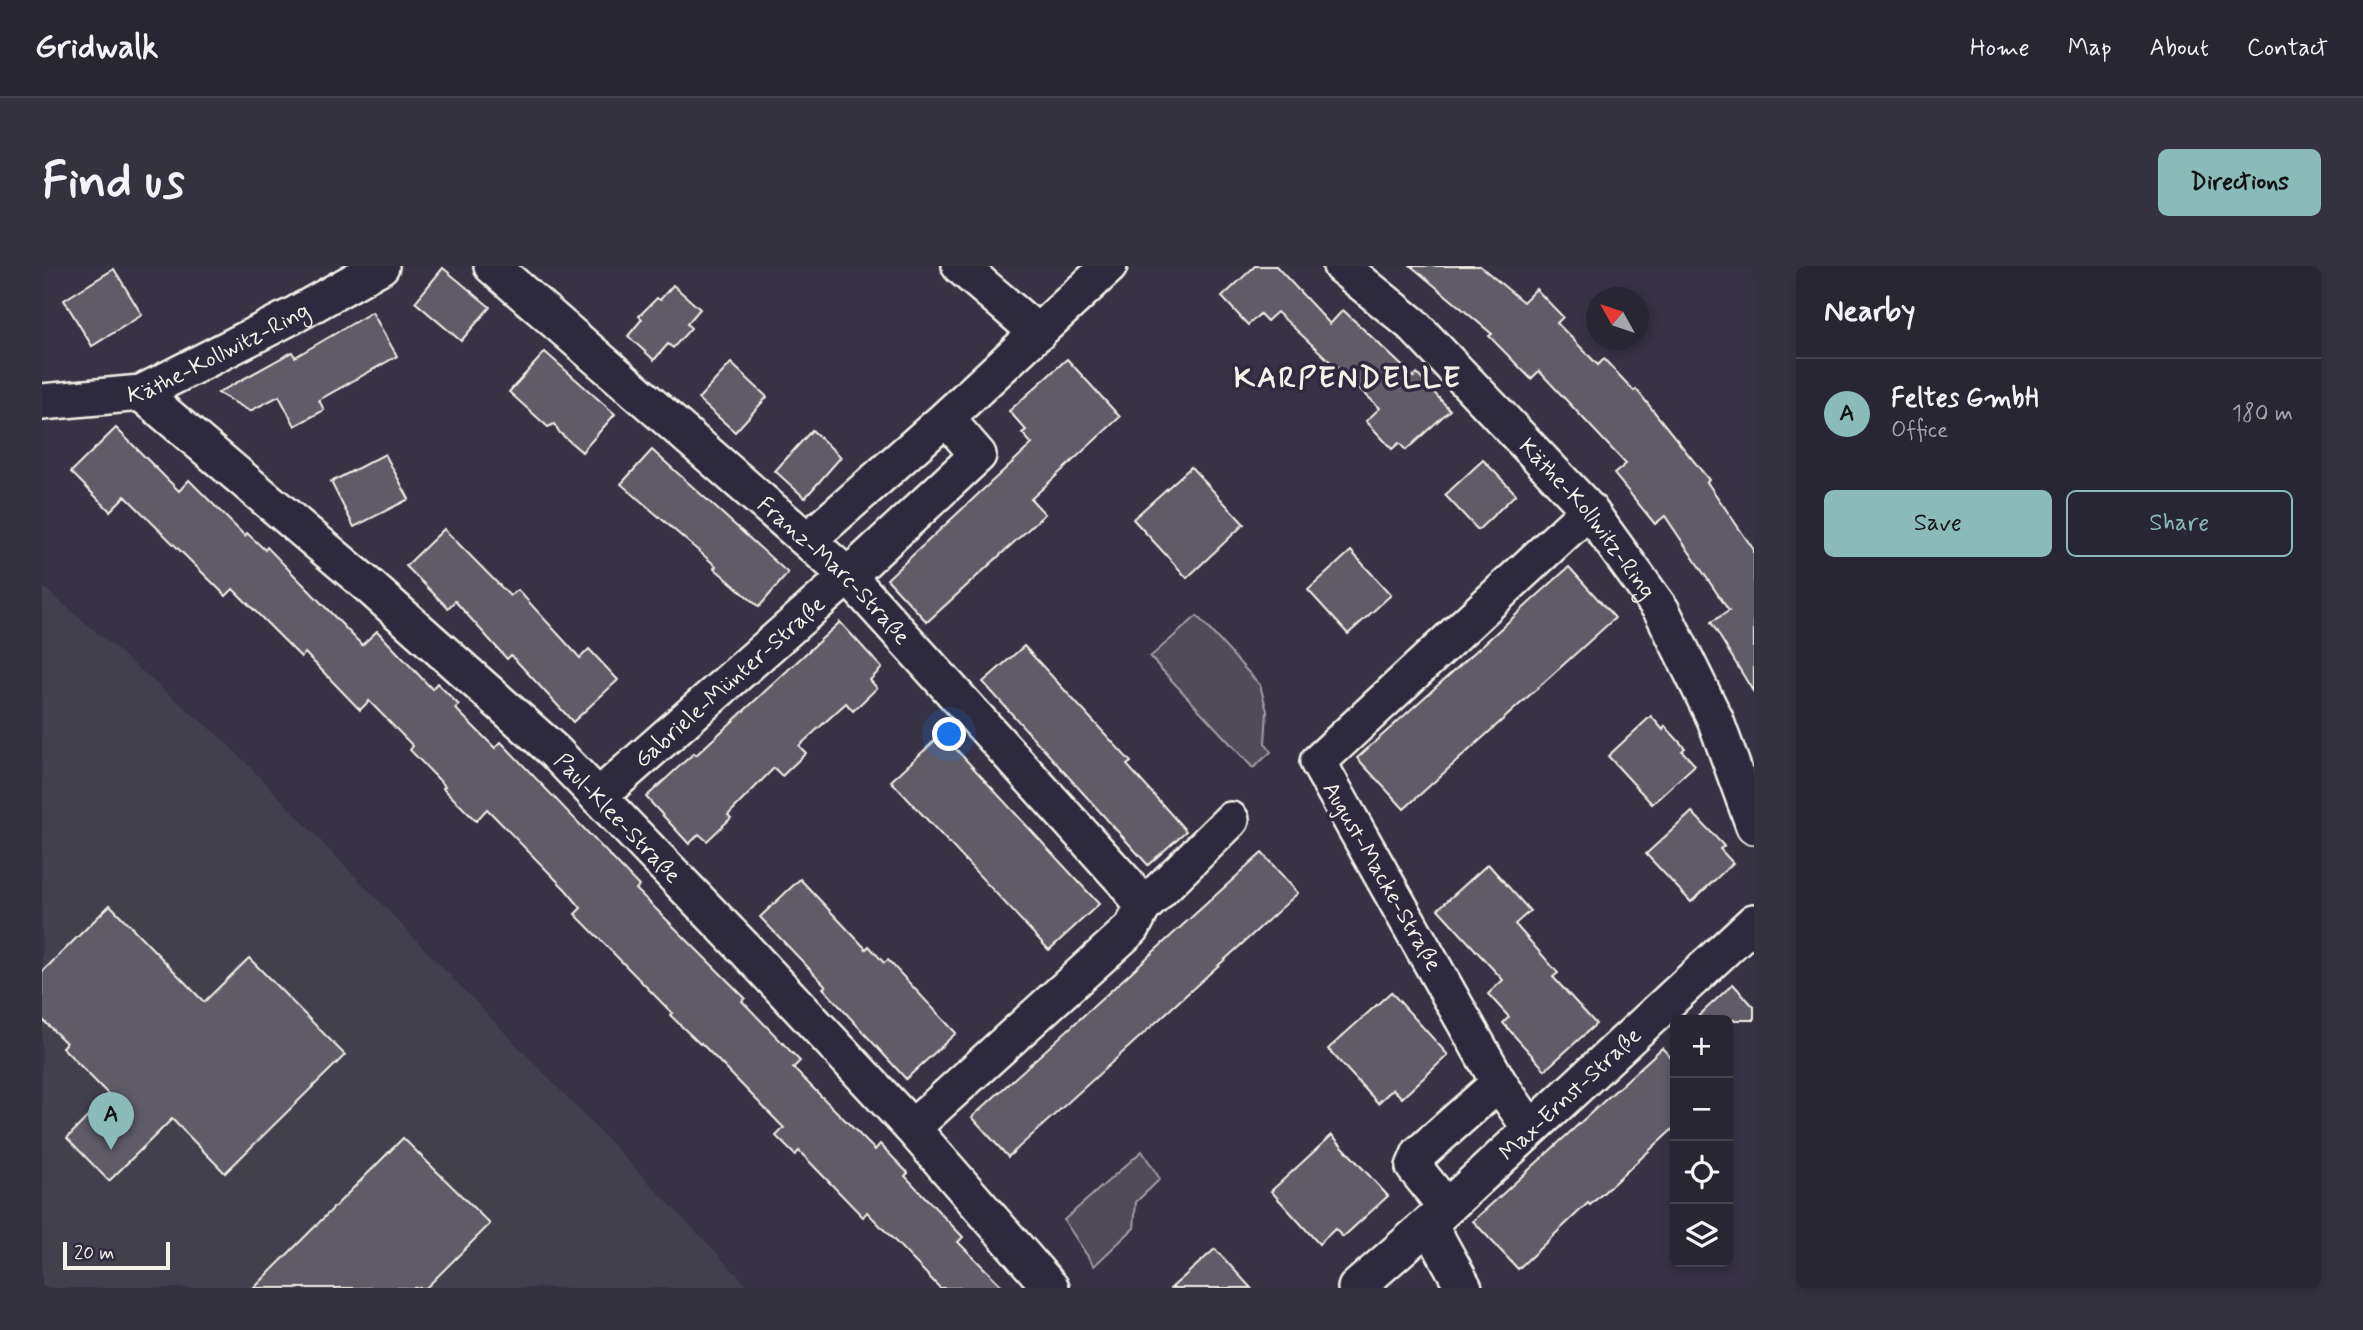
<!DOCTYPE html>
<meta charset="utf-8">
<style>
:root{--surface:#292633;--page:#35323f;--text:#f1f3f6;--muted:#a5a5ac;--line:#45434e;--accent:#8bbbb9}
body{margin:0;font-family:Mynerve,sans-serif;background:var(--page);color:var(--text)}
.controls{position:absolute;right:21px;bottom:21px;display:grid;overflow:hidden;border-radius:10px;box-shadow:0 4px 10px #0003}
.controls button{width:63px;height:63px;display:grid;place-items:center;padding:0;border:0;border-bottom:2px solid var(--line);background:var(--surface);color:var(--text);font:35px sans-serif}
.compass{position:absolute;left:1544px;top:21px;width:63px;height:63px;border-radius:50%;background:var(--surface);box-shadow:0 4px 10px #0003;rotate:310deg}
.scale{position:absolute;left:21px;bottom:18px;width:107px;box-sizing:border-box;padding-left:7px;border:4px solid #f4f1e8;border-top:0;font-size:19px;line-height:24px;white-space:nowrap;color:#f4f1e8;-webkit-text-stroke:5px #2f2a3d;paint-order:stroke}
.you{position:absolute;left:908px;top:469px;width:24px;height:24px;margin:-18px;border:5px solid #fff;border-radius:50%;background:#1a73e8;box-shadow:0 0 0 10px #1a73e833}
.badge{display:grid;place-items:center;width:46px;height:46px;border-radius:50%;background:var(--accent);color:#111;font-size:23px;font-weight:700}
.pin{position:absolute;translate:-50% -58px;filter:drop-shadow(0 2px 4px #0008)}
.pin::after{content:'';position:absolute;top:37px;width:24px;height:21px;background:inherit;clip-path:polygon(0 0,100% 0,50% 100%)}
.list{margin:0;padding:0;list-style:none}
h2{display:flex;justify-content:space-between;align-items:center;height:91px;margin:0;padding:0 28px;font-size:30px}
h2 small{font-size:23px;font-weight:400;color:var(--muted)}
.list li{display:grid;grid-template-columns:46px 1fr auto;gap:21px;align-items:center;box-sizing:border-box;height:112px;padding:0 28px;border-top:2px solid var(--line)}
.list b{display:block;font-size:26px;white-space:nowrap}
.list p{margin:0;font-size:23px;white-space:nowrap;color:var(--muted)}
.list em{font-size:23px;font-style:normal;color:var(--muted)}
.actions{display:flex;gap:14px;padding:21px 28px}
.actions a{flex:1;padding:16px 0;border:2px solid var(--accent);border-radius:10px;text-align:center;font-size:24px;color:var(--accent)}
.actions .main{background:var(--accent);color:#111}
.icon{flex:none;width:38px;height:38px;fill:none;stroke:currentColor;stroke-width:2;stroke-linecap:round;stroke-linejoin:round}
.map{position:relative;flex:none;width:1712px;height:1022px;overflow:hidden;border-radius:10px}
header{display:flex;align-items:center;gap:42px;box-sizing:border-box;height:98px;padding:0 35px;background:var(--surface);border-bottom:2px solid var(--line)}
header strong{font-size:33px}
nav{display:flex;gap:38px;margin-inline-start:auto;font-size:24px}
.intro{display:flex;align-items:center;justify-content:space-between;box-sizing:border-box;height:168px;padding:0 42px}
h1{margin:0;font-size:49px}
.button{padding:18px 32px;border-radius:10px;background:var(--accent);color:#111;font-size:24px;font-weight:700}
main{display:flex;gap:42px;padding:0 42px}
aside{flex:1;background:var(--surface);border-radius:10px;box-shadow:0 4px 10px #0003}
.map>svg:first-child{display:block}
</style>
<header>
<strong>Gridwalk</strong>
<nav><a>Home</a><a>Map</a><a>About</a><a>Contact</a></nav>
</header>
<div class="intro"><h1>Find us</h1><a class="button">Directions</a></div>
<main>
<div class="map">
<svg width="1712" height="1022" viewBox="0 0 1712 1022">
<rect width="100%" height="100%" fill="#373244"/>
<filter id="ink" filterUnits="userSpaceOnUse"><feTurbulence type="fractalNoise" baseFrequency=".0143" numOctaves="2"/><feDisplacementMap in="SourceGraphic" scale="14" xChannelSelector="R" yChannelSelector="G"/><feConvolveMatrix kernelMatrix="1 2 1 2 8 2 1 2 1" color-interpolation-filters="sRGB"/></filter>
<g filter="url(#ink)">
<polygon fill="#433f4e" points="0,320 188,480 708,1022 0,1022"/>
<g fill="#504b59" stroke="#a29ea0" stroke-width="2">
<polygon points="1155,350 1218,419 1225,445 1223,477 1229,486 1211,502 1108,391"/>
<polygon points="1100,885 1118,913 1094,936 1092,962 1052,1000 1022,954"/>
</g>
<g fill="#5f5c67" stroke="#f4f1e8" stroke-width="2">
<polygon points="1213,0 1234,0 1288,58 1301,44 1372,111 1375,108 1408,144 1364,184 1357,177 1350,183 1324,155 1338,142 1235,46 1225,55 1218,48 1206,59 1180,31"/>
<polygon points="1369,0 1438,0 1481,36 1494,23 1521,51 1515,57 1556,99 1562,93 1592,125 1594,123 1667,214 1665,216 1712,284 1712,427 1669,356 1687,345 1623,250 1613,258 1572,208 1584,198 1497,105 1489,113 1447,70 1450,68"/>
<polygon points="401,2 448,41 419,75 373,36"/>
<polygon points="72,3 100,49 50,80 22,34"/>
<polygon points="631,19 658,43 645,58 649,62 631,82 626,78 612,94 586,70 600,53 597,50 615,32 618,34"/>
<polygon points="330,46 355,90 277,134 282,144 253,160 237,130 208,145 176,127 250,86 253,91"/>
<polygon points="503,86 573,148 540,186 518,167 512,158 506,161 467,126"/>
<polygon points="1025,93 1078,151 989,233 1003,248 885,356 845,313 990,178 980,167 984,164 967,145"/>
<polygon points="689,97 725,131 693,166 656,133"/>
<polygon points="74,162 137,225 147,214 203,270 205,267 223,284 225,281 320,379 335,365 390,423 395,417 417,439 413,442 453,482 459,476 597,620 594,623 703,732 700,735 758,795 751,802 833,884 838,878 866,907 863,910 921,971 916,976 962,1022 898,1022 825,946 821,951 757,885 753,889 734,870 742,862 659,777 658,778 628,749 630,747 533,648 539,642 524,624 445,543 434,555 401,522 403,520 368,484 371,480 327,435 318,444 263,387 259,391 191,323 184,330 83,230 68,245 29,206"/>
<polygon points="770,164 799,191 763,232 733,205"/>
<polygon points="610,184 746,307 717,341 672,302 674,300 579,218"/>
<polygon points="343,188 367,233 312,261 289,216"/>
<polygon points="1441,194 1474,228 1436,264 1403,229"/>
<polygon points="1149,201 1202,258 1145,312 1091,253"/>
<polygon points="402,263 468,330 476,324 538,392 547,383 576,414 531,456 469,389 465,393 413,335 406,342 364,300"/>
<polygon points="1309,285 1349,329 1306,368 1266,324"/>
<polygon points="1527,301 1573,352 1362,543 1315,492"/>
<polygon points="798,356 840,402 828,414 835,422 811,445 804,437 757,480 764,487 740,510 732,502 686,549 689,552 665,575 657,568 647,578 604,531 652,487 654,489"/>
<polygon points="982,380 1089,496 1085,499 1144,565 1106,599 941,416"/>
<polygon points="1609,450 1621,464 1623,460 1643,482 1640,485 1653,499 1610,538 1566,490"/>
<polygon points="900,468 1057,638 1007,684 849,515"/>
<polygon points="1650,546 1682,580 1678,583 1691,597 1649,636 1604,588"/>
<polygon points="1220,587 1256,627 966,891 930,851"/>
<polygon points="1446,598 1488,645 1473,658 1516,707 1511,711 1554,758 1503,804 1461,757 1467,751 1446,728 1461,714 1396,643"/>
<polygon points="758,613 824,683 827,680 842,697 846,694 914,767 864,813 781,722 784,720 718,651"/>
<polygon points="68,639 162,736 207,692 303,789 183,907 130,853 67,915 25,872 67,829 20,781 24,777 0,753 0,706"/>
<polygon points="1691,718 1712,741 1712,754 1652,754"/>
<polygon points="1349,726 1406,789 1360,832 1351,823 1336,837 1286,783"/>
<polygon points="1620,782 1633,796 1633,861 1548,939 1546,937 1476,1003 1431,955"/>
<polygon points="1290,869 1346,930 1301,971 1293,963 1277,978 1229,925"/>
<polygon points="361,872 448,958 384,1022 212,1022"/>
<polygon points="1173,983 1209,1022 1129,1022"/>
</g>
<g fill="none" stroke-linecap="round" stroke-linejoin="round">
<defs>
<g id="street">
<path id="s1" d="M450,0L806,310L1083,616L1101,641L1090,662L870,862"/>
<polyline points="918,0 996,67"/>
<path id="s2" d="M1299,0L1370,58L1547,244L1620,345L1673,453L1712,560"/>
<path id="s3" d="M99,127L327,320L512,485L702,682L870,862L1009,1022"/>
<path id="s4" d="M0,136L99,127L254,48L339,0"/>
<polyline points="766,274 904,152"/>
<path id="s5" d="M556,531L806,310L936,189L904,152L1067,0"/>
<polyline points="1101,641 1189,554"/>
<polyline points="1488,862 1457,817 1276,496 1547,244"/>
<polyline points="1404,941 1372,901 1378,887 1457,817"/>
<polyline points="1387,958 1422,1022"/>
<path id="s6" d="M1314,1022L1387,958L1712,656"/>
</g>
</defs>
<use href="#street" stroke="#f4f1e8" stroke-width="40"/>
<use href="#street" stroke="#2f2a3d" stroke-width="35"/>
</g>
</g>
<g text-anchor="middle" stroke-width="7" stroke-linejoin="round" paint-order="stroke">
<g font-size="23" fill="#f4f1e8" stroke="#2f2a3d">
<text dy="8" stroke="none"><textPath href="#s4" startOffset="186">Käthe-Kollwitz-Ring</textPath></text>
<text dy="8" stroke="none"><textPath href="#s2" startOffset="354">Käthe-Kollwitz-Ring</textPath></text>
<text dy="8" stroke="none"><textPath href="#s1" startOffset="458">Franz-Marc-Straße</textPath></text>
<text dy="8" stroke="none"><textPath href="#s5" startOffset="175">Gabriele-Münter-Straße</textPath></text>
<text dy="8" stroke="none"><textPath href="#s3" startOffset="639">Paul-Klee-Straße</textPath></text>
<text transform="translate(1341 610) rotate(60)" y="8">August-Macke-Straße</text>
<text dy="8" stroke="none"><textPath href="#s6" startOffset="289">Max-Ernst-Straße</textPath></text>
</g>
<g font-size="30" font-weight="bold" letter-spacing="2" fill="#f4f1e8" stroke="#2f2a3d">
<text x="1306" y="121">KARPENDELLE</text>
</g>
</g>
</svg>
<div class="controls">
<button>+</button>
<button>−</button>
<button><svg class="icon" aria-label="locate" viewBox="0 0 24 24"><circle cx="12" cy="12" r="6"/><path d="M12 2v4M12 18v4M2 12h4M18 12h4"/></svg></button>
<button><svg class="icon" aria-label="layers" viewBox="0 0 24 24"><path d="M12 4l9 5-9 5-9-5zM3 14l9 5 9-5"/></svg></button>
</div>
<svg class="compass" viewBox="-18 -18 36 36"><path d="M0-13l5 13h-10z" fill="#e53935"/><path d="M0 13l5-13h-10z" fill="#a5a5ac"/></svg>
<div class="scale">20 m</div>
<div class="you"></div>
<div class="pin badge" style="left:69px;top:884px">A</div>
</div>
<aside>
<h2>Nearby<small></small></h2>
<ul class="list">
<li><span class="badge">A</span><div><b>Feltes GmbH</b><p>Office</p></div><em>180 m</em></li>
</ul>
<div class="actions"><a class="main">Save</a><a>Share</a></div>
</aside>
</main>
